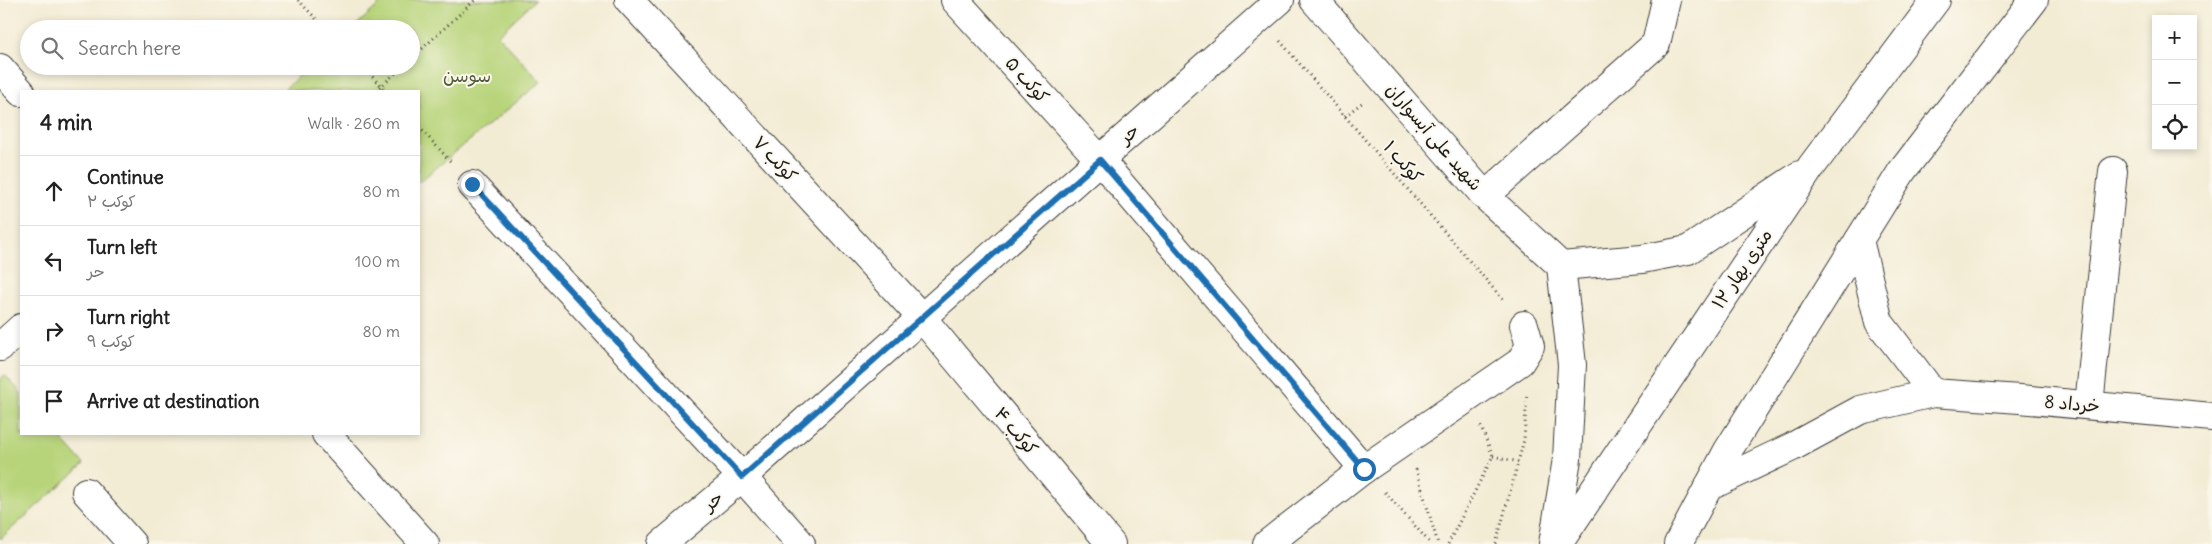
<!DOCTYPE html>
<meta charset="utf-8">
<style>
:root{--surface:#fff;--page:#f6f6f6;--text:#222;--muted:#767676;--line:#e0e0e0}
body{margin:0;font-family:Delius,"Playpen Sans Arabic",sans-serif;background:var(--page);color:var(--text)}
.controls{position:absolute;right:15px;top:15px;display:grid;overflow:hidden;border-radius:0px;box-shadow:0 2px 8px #0003}
.controls button{width:45px;height:45px;display:grid;place-items:center;padding:0;border:0;border-bottom:1px solid var(--line);background:var(--surface);color:var(--text);font:25px sans-serif}
.stop{position:absolute;width:15px;height:15px;margin:-11px;border:4px solid #1f6fb2;border-radius:50%;background:#fff}
.stop.end{background:#1f6fb2;border-color:#fff;box-shadow:0 1px 5px #0008}
.list{margin:0;padding:0;list-style:none}
h2{display:flex;justify-content:space-between;align-items:center;height:65px;margin:0;padding:0 20px;font-size:21px}
h2 small{font-size:16px;font-weight:400;color:var(--muted)}
.list li{display:grid;grid-template-columns:32px 1fr auto;gap:15px;align-items:center;box-sizing:border-box;height:70px;padding:0 20px;border-top:1px solid var(--line)}
.list b{display:block;font-size:19px;white-space:nowrap}
.list p{margin:0;font-size:16px;white-space:nowrap;color:var(--muted)}
.list em{font-size:16px;font-style:normal;color:var(--muted)}
.icon{flex:none;width:28px;height:28px;fill:none;stroke:currentColor;stroke-width:2;stroke-linecap:round;stroke-linejoin:round}
.map{position:relative;flex:none;width:2212px;height:544px;overflow:hidden}
.search{position:absolute;background:var(--surface);box-shadow:0 2px 8px #0003;left:20px;top:20px;width:400px;height:55px;display:flex;align-items:center;gap:12px;box-sizing:border-box;padding:0 18px;border-radius:28px;color:var(--muted);font-size:19px}
.panel{position:absolute;background:var(--surface);box-shadow:0 2px 8px #0003;left:20px;top:90px;width:400px;height:345px;border-radius:0px}
.map>svg:first-child{display:block}
</style>
<div class="map">
<svg width="2212" height="544" viewBox="0 0 2212 544">
<rect width="100%" height="100%" fill="#fbf7ec"/>
<filter id="ink" filterUnits="userSpaceOnUse"><feTurbulence type="fractalNoise" baseFrequency=".02" numOctaves="2"/><feDisplacementMap in="SourceGraphic" scale="10" xChannelSelector="R" yChannelSelector="G"/><feConvolveMatrix kernelMatrix="1 2 1 2 8 2 1 2 1" color-interpolation-filters="sRGB"/></filter>
<filter id="wash" filterUnits="userSpaceOnUse"><feTurbulence type="fractalNoise" baseFrequency=".0096" numOctaves="4" result="noise"/><feDisplacementMap in="SourceGraphic" scale="20" xChannelSelector="R" yChannelSelector="G"/><feGaussianBlur stdDeviation="1.12" result="paint"/><feColorMatrix in="noise" values="0 0 0 0 0 0 0 0 0 0 0 0 0 0 0 0 0 1.4 0 .05"/><feComposite in="paint" operator="in"/></filter>
<g filter="url(#wash)">
<rect width="100%" height="100%" fill="#f3ecd5"/>
<g fill="#b8d47a" stroke="#6a784b">
<polygon points="384,0 535,0 498,35 541,82 419,182 419,91 282,91 310,66 411,66 411,29 352,29"/>
<polygon points="5,375 21,393 21,434 57,434 84,464 0,539 0,379"/>
</g>
</g>
<g filter="url(#ink)">
<g fill="none" stroke-linecap="round" stroke-linejoin="round">
<defs>
<g id="minor">
<polyline points="629,0 922,318 1111,544"/>
<polyline points="955,0 1100,160 1364,469"/>
<polyline points="1314,0 1485,196 1561,266 1572,365 1567,459 1553,544"/>
<polyline points="0,68 21,92"/>
<polyline points="472,185 742,477 801,544"/>
<polyline points="1485,196 1656,44 1666,0"/>
<polyline points="1859,240 1879,322 1933,393"/>
<polyline points="1561,266 1642,259 1688,250 1800,175"/>
<polyline points="0,347 21,328"/>
<polyline points="2089,405 2113,171"/>
<polyline points="326,434 425,544"/>
<polyline points="1708,487 1792,447 1860,410 1933,393 2020,399 2212,417"/>
<polyline points="86,492 132,544"/>
<polyline points="662,544 742,477 1280,0"/>
<polyline points="1267,544 1364,469 1520,362 1530,346 1524,325"/>
<polyline points="1558,544 1811,167 1936,0"/>
<polyline points="1678,544 1727,452 1902,171 2034,0"/>
</g>
</defs>
<use href="#minor" stroke="#3c3b38" stroke-width="30"/>
<g stroke="#3c3b38" stroke-width="3" stroke-dasharray="1 4" stroke-linecap="butt">
<polyline points="298,0 326,29"/>
<polyline points="1280,41 1505,302"/>
<polyline points="411,59 475,0"/>
<polyline points="362,66 386,91"/>
<polyline points="376,91 403,66"/>
<polyline points="1345,116 1363,102"/>
<polyline points="419,127 452,163"/>
<polyline points="1493,456 1519,462"/>
<polyline points="1416,469 1438,544"/>
<polyline points="1385,492 1431,544"/>
<polyline points="1448,544 1493,456 1480,425"/>
<polyline points="1496,544 1524,440 1527,393"/>
</g>
<use href="#minor" stroke="#fff" stroke-width="28"/>
</g>
</g>
<g fill="none" stroke-linecap="round" stroke-linejoin="round" filter="url(#ink)">
<polyline stroke="#1f6fb2" stroke-width="6" points="472,184 742,477 1100,160 1364,469"/>
</g>
<g text-anchor="middle" stroke-width="4" stroke-linejoin="round" paint-order="stroke">
<g font-size="18" fill="#535c3d" stroke="#fbf7ec">
<text x="467" y="82">سوسن</text>
</g>
<g font-size="18" fill="#1c1c1c" stroke="#fbf7ec">
<text transform="translate(1027 80) rotate(48)" y="6">کوکب ۵</text>
<text transform="translate(1129 134) rotate(-42)" y="6">حر</text>
<text transform="translate(1434 137) rotate(49)" y="6">شهید علی آبسواران</text>
<text transform="translate(775 159) rotate(47)" y="6">کوکب ۷</text>
<text transform="translate(1403 162) rotate(49)" y="6">کوکب ۱</text>
<text transform="translate(1742 269) rotate(-56)" y="6">۱۲ متری بهار</text>
<text transform="translate(2072 404) rotate(5)" y="6">خرداد 8</text>
<text transform="translate(1016 431) rotate(50)" y="6">کوکب ۴</text>
<text transform="translate(713 501) rotate(-40)" y="6">حر</text>
</g>
</g>
</svg>
<div class="controls">
<button>+</button>
<button>−</button>
<button><svg class="icon" aria-label="locate" viewBox="0 0 24 24"><circle cx="12" cy="12" r="6"/><path d="M12 2v4M12 18v4M2 12h4M18 12h4"/></svg></button>
</div>
<div class="stop" style="left:1364px;top:469px"></div>
<div class="stop end" style="left:472px;top:184px"></div>
<div class="search"><svg class="icon" aria-label="search" viewBox="0 0 24 24"><circle cx="10" cy="10" r="6"/><path d="M15 15l6 6"/></svg>Search here</div>
<section class="panel">
<h2>4 min<small>Walk · 260 m</small></h2>
<ul class="list">
<li><svg class="icon" aria-label="ahead" viewBox="0 0 24 24"><path d="M12 20V5M6 11l6-6 6 6"/></svg><div><b>Continue</b><p>کوکب ۲</p></div><em>80 m</em></li>
<li><svg class="icon" aria-label="left" viewBox="0 0 24 24"><path d="M17 20v-9H6M10 6l-5 5 5 5"/></svg><div><b>Turn left</b><p>حر</p></div><em>100 m</em></li>
<li><svg class="icon" aria-label="right" viewBox="0 0 24 24"><path d="M7 20v-9h11M14 6l5 5-5 5"/></svg><div><b>Turn right</b><p>کوکب ۹</p></div><em>80 m</em></li>
<li><svg class="icon" aria-label="arrive" viewBox="0 0 24 24"><path d="M6 21V4h12l-3 4 3 4H6"/></svg><div><b>Arrive at destination</b></div></li>
</ul>
</section>
</div>
